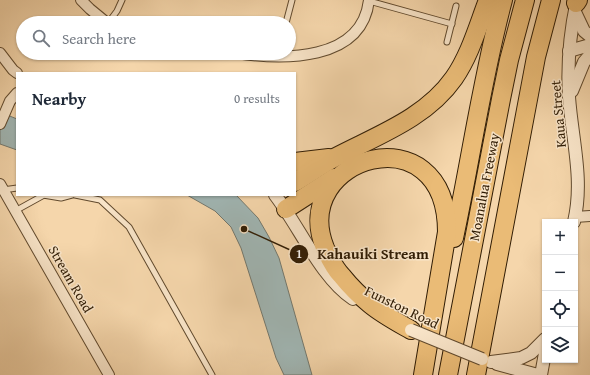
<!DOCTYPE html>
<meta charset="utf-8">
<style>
:root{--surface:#fff;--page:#f6f6f7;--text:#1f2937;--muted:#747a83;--line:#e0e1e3}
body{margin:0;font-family:"Gentium Book Plus",serif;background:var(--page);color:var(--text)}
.controls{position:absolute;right:12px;bottom:12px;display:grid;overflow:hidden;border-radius:0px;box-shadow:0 1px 3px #0004}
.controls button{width:36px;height:36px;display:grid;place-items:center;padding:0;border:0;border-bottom:1px solid var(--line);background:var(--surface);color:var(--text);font:20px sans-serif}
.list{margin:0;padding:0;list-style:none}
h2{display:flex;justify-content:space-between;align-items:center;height:52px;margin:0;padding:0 16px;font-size:17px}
h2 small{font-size:13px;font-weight:400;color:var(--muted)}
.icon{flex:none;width:22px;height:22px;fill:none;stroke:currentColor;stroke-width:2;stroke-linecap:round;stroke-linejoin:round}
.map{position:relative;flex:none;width:590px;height:375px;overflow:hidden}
.search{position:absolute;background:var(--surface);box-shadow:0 1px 3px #0004;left:16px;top:16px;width:280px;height:44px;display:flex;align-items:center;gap:10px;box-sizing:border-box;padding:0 14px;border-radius:22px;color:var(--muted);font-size:15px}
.panel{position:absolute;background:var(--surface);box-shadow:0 1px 3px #0004;left:16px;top:72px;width:280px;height:124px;border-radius:0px}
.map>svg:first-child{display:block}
</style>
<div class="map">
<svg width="590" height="375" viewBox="0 0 590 375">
<rect width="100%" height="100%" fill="#f5d6ab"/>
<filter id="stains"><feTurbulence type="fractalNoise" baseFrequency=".005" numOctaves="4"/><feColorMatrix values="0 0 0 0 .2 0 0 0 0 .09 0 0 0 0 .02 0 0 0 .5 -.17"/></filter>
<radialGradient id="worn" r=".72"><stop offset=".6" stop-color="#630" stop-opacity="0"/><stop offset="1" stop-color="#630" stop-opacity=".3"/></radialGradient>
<g fill="#a0b6b4" stroke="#73786e">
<polygon points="0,112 17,119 17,150 0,144"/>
<polygon points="187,195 236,195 258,218 269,237 279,258 312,375 284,375 276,358 241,248 231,227 215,211"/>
</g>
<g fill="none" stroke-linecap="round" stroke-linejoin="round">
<defs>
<g id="service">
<polyline points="369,1 452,24"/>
<polyline points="108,23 117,11 122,0"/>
<polyline points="286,23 292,0"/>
<polyline points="447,42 456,6"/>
<polyline points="3,190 17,188"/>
<polyline points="43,195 61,198 72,195"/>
<polyline points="75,195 100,200 129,227 212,375"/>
<polyline points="15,211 44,195"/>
</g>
<g id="minor">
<polyline points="81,0 90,9 107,23"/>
<polyline points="0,53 13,70 17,73"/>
<path d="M236,53C283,60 362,62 369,0"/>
<polyline points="0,124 10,101 17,93"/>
<polyline points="0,184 109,375"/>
<polyline points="575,217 590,216"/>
</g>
<g id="tertiary">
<polyline points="575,12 584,31 590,36"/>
<polyline points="569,51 590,45"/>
<polyline points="572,91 584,62 590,55"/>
<path d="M275,195C299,226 321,278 353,299"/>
<path d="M574,222C584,180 572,139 569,97C567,65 570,32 577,0"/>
<polyline points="491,362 521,358 531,353 545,339"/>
<polyline points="497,364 538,375"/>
<polyline points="541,375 545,353"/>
</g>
<g id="motorway">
<polyline points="576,3 578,0"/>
<polyline points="295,162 329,158"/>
<path d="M295,182C309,174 322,164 336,157C378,135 426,118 454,78C470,55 478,26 488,0"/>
<polyline points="286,209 334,178"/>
<path d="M454,238C471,159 482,78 503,0"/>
<path d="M411,330C397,322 382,314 370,304C360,296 350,286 342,276C335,269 329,257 325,248C288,156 447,110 447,232L423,375"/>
<polyline points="448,375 501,99 509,60 525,0"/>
<polyline points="476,375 536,57 551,0"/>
</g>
</defs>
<use href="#service" stroke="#614a2e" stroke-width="7"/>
<use href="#minor" stroke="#614a2e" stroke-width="12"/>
<use href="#tertiary" stroke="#614a2e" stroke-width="14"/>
<use href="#motorway" stroke="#301c04" stroke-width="20"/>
<use href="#service" stroke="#f8e4c8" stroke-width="5"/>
<use href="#minor" stroke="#f8e4c8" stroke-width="10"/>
<use href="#tertiary" stroke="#f8e4c8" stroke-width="12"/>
<use href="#motorway" stroke="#eabb76" stroke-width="18"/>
<defs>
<polyline id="tertiary-bridge" points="411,330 482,359"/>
</defs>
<use href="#tertiary-bridge" stroke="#614a2e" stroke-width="14" stroke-linecap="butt"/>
<use href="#tertiary-bridge" stroke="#f8e4c8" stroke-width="12"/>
</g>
<g text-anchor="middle" stroke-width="3" stroke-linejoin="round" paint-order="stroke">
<g font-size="14" fill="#301c04" stroke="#f8e4c8">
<text transform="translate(558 114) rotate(-95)" y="5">Kaua Street</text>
<text transform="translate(484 187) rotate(-79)" y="5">Moanalua Freeway</text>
<text transform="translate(71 279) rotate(60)" y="5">Stream Road</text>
<text transform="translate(402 307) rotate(26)" y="5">Funston Road</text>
</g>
</g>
<path fill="none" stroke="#301c04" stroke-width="1.5" d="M244 229L299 254"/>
<g fill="#301c04" stroke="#f8e4c8" stroke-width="1.5">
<circle cx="244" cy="229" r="4"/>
<circle cx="299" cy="254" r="10"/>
</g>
<g font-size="12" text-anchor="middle" font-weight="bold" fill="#fff">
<text x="299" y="258">1</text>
</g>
<g font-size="15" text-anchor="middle" font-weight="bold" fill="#301c04" stroke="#f8e4c8" stroke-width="3" stroke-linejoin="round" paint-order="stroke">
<text x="373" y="259">Kahauiki Stream</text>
</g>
<rect width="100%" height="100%" filter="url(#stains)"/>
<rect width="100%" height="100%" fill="url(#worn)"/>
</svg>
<div class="controls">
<button>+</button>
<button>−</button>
<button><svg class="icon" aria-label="locate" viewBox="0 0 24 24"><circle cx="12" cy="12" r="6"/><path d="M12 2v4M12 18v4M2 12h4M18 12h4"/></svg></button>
<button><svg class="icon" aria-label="layers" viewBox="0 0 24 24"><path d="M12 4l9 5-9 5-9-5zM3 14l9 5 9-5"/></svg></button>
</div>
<div class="search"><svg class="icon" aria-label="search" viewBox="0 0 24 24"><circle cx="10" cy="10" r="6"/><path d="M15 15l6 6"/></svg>Search here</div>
<section class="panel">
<h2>Nearby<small>0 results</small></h2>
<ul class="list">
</ul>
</section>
</div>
